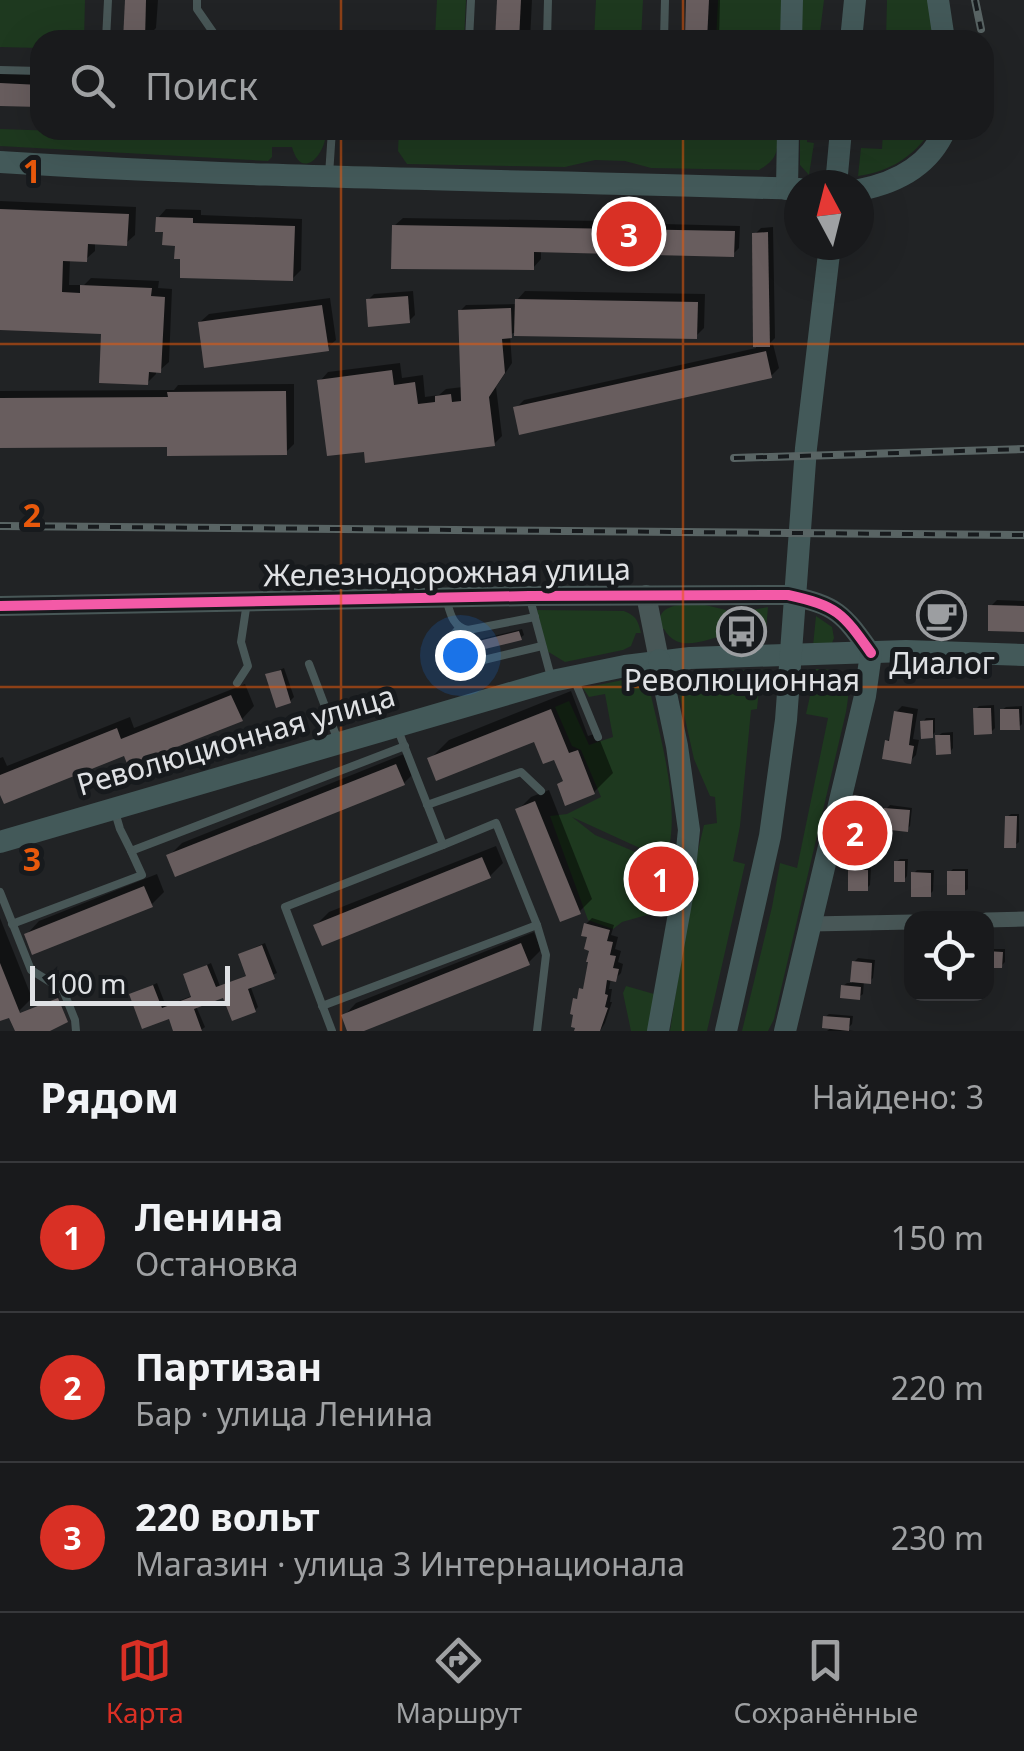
<!DOCTYPE html>
<html lang="ru">
<meta charset="utf-8">
<style>
:root{--surface:#191a1c;--page:#262729;--text:#f1f3f6;--muted:#9fa1a3;--line:#37383b;--accent:#d93025}
body{margin:0;font-family:"Noto Sans",sans-serif;background:var(--page);color:var(--text)}
.controls{position:absolute;right:30px;bottom:30px;display:grid;overflow:hidden;border-radius:20px;box-shadow:0 10px 40px #0002}
.controls button{width:90px;height:90px;display:grid;place-items:center;padding:0;border:0;border-bottom:2px solid var(--line);background:var(--surface);color:var(--text);font:50px sans-serif}
.compass{position:absolute;left:784px;top:170px;width:90px;height:90px;border-radius:50%;background:var(--surface);box-shadow:0 10px 40px #0002;rotate:353deg}
.scale{position:absolute;left:30px;bottom:25px;width:200px;box-sizing:border-box;padding-left:10px;border:5px solid #dfe1e4;border-top:0;font-size:28px;line-height:35px;white-space:nowrap;color:#dfe1e4;-webkit-text-stroke:8px #171a1d;paint-order:stroke}
.you{position:absolute;left:460px;top:655px;width:35px;height:35px;margin:-25px;border:8px solid #fff;border-radius:50%;background:#1a73e8;box-shadow:0 0 0 15px #1a73e833}
.badge{display:grid;place-items:center;width:65px;height:65px;border-radius:50%;background:var(--accent);color:#fff;font-size:32px;font-weight:700}
.pin{position:absolute;translate:-50% -50%;border:5px solid #fff;box-shadow:0 2px 10px #0006}
.list{margin:0;padding:0;list-style:none}
h2{display:flex;justify-content:space-between;align-items:center;height:130px;margin:0;padding:0 40px;font-size:42px}
h2 small{font-size:32px;font-weight:400;color:var(--muted)}
.list li{display:grid;grid-template-columns:65px 1fr auto;gap:30px;align-items:center;box-sizing:border-box;height:150px;padding:0 40px;border-top:2px solid var(--line)}
.list b{display:block;font-size:38px;white-space:nowrap}
.list p{margin:0;font-size:32px;white-space:nowrap;color:var(--muted)}
.list em{font-size:32px;font-style:normal;color:var(--muted)}
.icon{flex:none;width:55px;height:55px;fill:none;stroke:currentColor;stroke-width:2;stroke-linecap:round;stroke-linejoin:round}
.map{position:relative;flex:none;width:1024px;height:1031px;overflow:hidden}
.search{position:absolute;background:var(--surface);box-shadow:0 10px 40px #0002;left:30px;right:30px;top:30px;height:110px;display:flex;align-items:center;gap:25px;box-sizing:border-box;padding:0 35px;border-radius:30px;color:var(--muted);font-size:38px}
.sheet{height:580px;background:var(--surface)}
nav{display:flex;justify-content:space-around;align-items:center;box-sizing:border-box;height:140px;border-top:2px solid var(--line);background:var(--surface);font-size:28px;color:var(--muted)}
nav a{display:grid;justify-items:center;gap:5px}
nav .on{color:var(--accent)}
.map>svg:first-child{display:block}
</style>
<div class="map">
<svg width="1024" height="1031" viewBox="0 0 1024 1031">
<rect width="100%" height="100%" fill="#212325"/>
<g fill="#1e391f">
<polygon points="0,0 85,0 84,40 40,40 40,48 0,47"/>
<polygon points="437,0 466,0 464,40 347,40 347,37 435,37"/>
<polygon points="596,0 643,0 641,40 594,40"/>
<polygon points="718,0 783,0 780,40 716,40"/>
<polygon points="801,0 824,0 819,40 801,40"/>
<polygon points="887,0 930,0 937,40 886,40"/>
<path d="M0,129L325,140C320,161 300,177 292,147H272V157L268,161L0,146Z"/>
<path d="M399,130H609L678,133L679,130H778C777,152 779,158 759,170L651,168L625,161L595,160L565,167L407,164L398,151Z"/>
<polygon points="800,130 807,130 807,142 814,143 809,175 800,165"/>
<path d="M883,130H932C912,157 892,171 858,176L861,148L882,149Z"/>
<path d="M697,603L726,610L727,634C705,640 678,654 664,629H659C656,604 678,605 697,603Z"/>
<polygon points="768,607 765,642 753,639 753,610"/>
<path d="M537,610L624,611C636,616 638,620 641,633H636L631,646L623,650L565,662L547,651Z"/>
<polygon points="816,616 832,627 834,638 832,643 813,646"/>
<path d="M816,669C851,669 851,681 846,712L774,1019L768,1031H742L772,907L780,863L797,868L828,718L806,714Z"/>
<polygon points="699,670 761,670 757,709 751,710 740,826 733,861 745,864 707,1031 670,1031 696,859 704,825 717,823 715,797 710,796 694,759 679,692 680,681 683,675"/>
<path d="M628,679C639,679 645,680 650,691C661,741 682,810 666,860L572,817L595,835L664,864L662,868L656,867L654,893H660L661,911L622,922L613,929L588,920L550,816L567,814L601,797L581,750L572,746L555,707L569,701L589,745L613,737L605,694L589,697L583,688Z"/>
<polygon points="626,986 654,994 650,1031 631,1031 623,993"/>
</g>
<g fill="#0007">
<polygon points="127,0 158,0 156,28 144,40 126,40"/>
<polygon points="499,0 532,0 530,40 498,40"/>
<polygon points="689,0 720,0 719,40 687,40"/>
<polygon points="0,71 40,73 40,105 0,103"/>
<polygon points="0,201 136,207 135,235 126,243 95,242 95,251 86,259 70,259 69,285 84,285 91,278 159,281 158,288 172,289 169,362 160,370 156,370 156,374 147,383 104,332 0,327"/>
<polygon points="166,209 201,210 201,215 302,219 301,270 292,279 183,256 177,243 158,218"/>
<polygon points="403,218 664,222 664,224 740,226 739,248 733,254 541,250 541,259 533,268 394,226"/>
<polygon points="773,227 775,338 768,345 773,344 779,368 771,376 516,408 524,400 756,348 755,234 761,228"/>
<polygon points="413,291 415,315 409,321 368,300 374,294"/>
<polygon points="525,291 705,294 704,328 696,336 513,333 510,336 512,363 496,387 502,436 494,444 366,449 320,381 328,372 400,363 402,378 423,375 425,397 439,395 446,389 463,387 460,311 466,305 517,304 517,300"/>
<polygon points="330,298 336,340 327,348 200,322 209,314"/>
<polygon points="294,384 294,444 286,452 170,444 0,445 0,391 174,390 178,385"/>
<polygon points="997,600 1024,601 1024,630 991,606"/>
<polygon points="941,601 966,603 965,624 961,627 938,604"/>
<polygon points="522,629 524,635 520,638 461,646 464,643"/>
<polygon points="284,668 294,697 290,701 268,675"/>
<polygon points="245,684 254,706 242,719 126,752 0,793 0,758 3,757 7,766 130,717 134,728"/>
<polygon points="571,691 588,736 597,733 613,773 594,792 560,784 565,779 556,757 536,739 430,759 449,740"/>
<polygon points="994,705 995,728 991,732 976,709 979,706"/>
<polygon points="902,706 918,709 913,739 919,740 916,755 910,761 887,741 892,736 896,712"/>
<polygon points="1022,706 1022,724 1019,727 1002,710 1006,707"/>
<polygon points="926,718 935,718 935,732 932,736 923,722"/>
<polygon points="953,732 953,748 950,752 938,736 942,733"/>
<polygon points="409,752 417,770 404,783 169,856 182,843"/>
<polygon points="549,790 592,899 579,912 518,810 531,797"/>
<polygon points="890,805 912,808 910,826 907,829 886,809"/>
<polygon points="1011,814 1019,814 1019,842 1015,845 1007,817"/>
<polygon points="854,828 875,831 874,845 870,849 851,832"/>
<polygon points="496,846 503,863 490,876 316,925 329,912"/>
<polygon points="900,859 908,859 907,876 904,880 896,862"/>
<polygon points="854,868 871,868 870,885 867,888 851,871"/>
<polygon points="953,869 968,869 968,889 964,892 950,872"/>
<polygon points="917,870 934,870 933,891 930,894 914,873"/>
<polygon points="157,874 164,892 151,905 27,934 39,921"/>
<polygon points="0,918 32,998 19,1011 0,1019"/>
<polygon points="592,918 614,925 611,935 618,937 615,949 621,951 618,962 623,964 621,973 615,979 611,978 609,989 612,989 610,1002 612,1002 605,1023 600,1031 577,1031 576,1000 586,985 591,961 590,936 586,924"/>
<polygon points="534,932 541,950 528,963 357,1031 350,1031 344,1016 356,1003"/>
<polygon points="265,943 277,973 250,985 258,1007 255,1010 225,995 196,1006 205,1027 201,1030 176,1031 170,1016 132,995 157,983 166,1006 194,995 186,975 211,963 220,986 248,975 240,954"/>
<polygon points="986,949 1005,949 1005,962 1001,966 986,966"/>
<polygon points="858,958 875,960 873,978 870,981 864,981 863,994 859,997 843,986 847,983 852,983 854,962"/>
<polygon points="829,1014 853,1016 852,1024 846,1030 854,1031 827,1031 832,1027 825,1017"/>
</g>
<g fill="#685d5e">
<polygon points="125,0 146,0 145,40 123,40"/>
<polygon points="497,0 521,0 519,40 495,40"/>
<polygon points="686,0 709,0 707,40 685,40"/>
<polygon points="0,83 40,85 40,107 0,106"/>
<polygon points="0,209 129,214 127,246 88,244 87,262 63,261 62,292 80,293 80,285 152,288 151,296 165,297 161,373 149,372 148,385 99,383 101,334 0,330"/>
<polygon points="156,217 193,218 193,223 295,226 293,281 180,278 180,259 174,259 175,246 162,245 163,232 155,232"/>
<polygon points="392,225 735,231 734,257 534,252 534,270 391,269"/>
<polygon points="768,232 770,347 753,347 752,233"/>
<polygon points="408,296 410,323 368,327 366,299"/>
<polygon points="515,299 698,302 697,339 514,336"/>
<polygon points="322,305 329,351 204,368 198,322"/>
<polygon points="511,308 512,338 502,339 505,373 489,397 495,446 365,463 364,452 327,456 317,380 392,370 394,385 415,382 418,404 435,402 435,396 451,394 452,402 461,401 458,310"/>
<polygon points="766,351 772,378 519,435 513,407"/>
<polygon points="286,391 287,455 167,456 167,447 0,448 0,398 168,397 167,392"/>
<polygon points="935,603 964,605 962,630 933,628"/>
<polygon points="988,605 1024,606 1024,632 988,631"/>
<polygon points="519,631 522,640 460,655 458,646"/>
<polygon points="281,670 291,703 276,708 265,674"/>
<polygon points="231,695 243,721 128,766 124,756 4,804 0,795 0,775 117,728 121,739"/>
<polygon points="973,708 991,708 992,734 974,735"/>
<polygon points="551,709 569,753 578,750 595,794 565,806 557,784 563,781 554,760 543,764 534,742 436,781 427,758"/>
<polygon points="1000,709 1019,709 1020,730 1000,730"/>
<polygon points="894,711 913,714 909,745 914,746 911,764 882,759 885,740 889,741"/>
<polygon points="933,720 933,738 921,739 920,721"/>
<polygon points="935,735 950,735 951,754 936,755"/>
<polygon points="396,764 405,785 175,877 166,855"/>
<polygon points="535,801 581,914 560,922 515,809"/>
<polygon points="884,808 910,810 908,832 882,829"/>
<polygon points="1005,816 1017,816 1016,848 1004,848"/>
<polygon points="849,831 873,833 871,851 847,849"/>
<polygon points="482,857 491,878 322,946 313,925"/>
<rect x="894" y="861" width="11" height="21"/>
<rect x="848" y="870" width="20" height="21"/>
<rect x="947" y="871" width="18" height="24"/>
<polygon points="911,872 931,873 931,897 911,897"/>
<polygon points="144,886 153,907 32,955 24,934"/>
<polygon points="584,923 610,930 607,941 613,942 610,955 616,956 613,968 619,969 616,982 607,980 605,994 608,995 605,1007 608,1008 600,1031 574,1031 575,1028 571,1027 573,1015 570,1014 573,998 577,999 579,988 583,989 588,962 586,962 589,951 584,949 587,937 581,936"/>
<polygon points="521,943 530,965 364,1031 347,1031 341,1015"/>
<rect x="906" y="943" width="6" height="20"/>
<polygon points="262,945 275,979 248,989 256,1012 232,1021 223,998 194,1009 202,1031 173,1031 169,1019 142,1029 129,994 153,985 162,1008 191,997 183,974 207,965 216,987 246,976 238,954"/>
<polygon points="986,951 1003,952 1002,968 986,968"/>
<polygon points="852,961 872,963 871,984 850,982"/>
<polygon points="0,963 20,1013 58,998 68,1022 50,1031 15,1031 9,1018 0,1021"/>
<polygon points="841,985 861,987 860,1000 840,998"/>
<polygon points="823,1016 850,1018 849,1031 822,1028"/>
</g>
<g fill="none" stroke-linecap="round" stroke-linejoin="round">
<g stroke="#485757" stroke-width="8">
<polyline points="197,0 197,9 215,35 287,40"/>
<polyline points="106,40 108,0"/>
<polyline points="469,40 471,0"/>
<polyline points="547,40 548,0"/>
<polyline points="664,40 665,0"/>
<polyline points="0,70 40,71"/>
<polyline points="329,175 332,130"/>
<path d="M446,598C450,612 452,627 468,630L535,617"/>
<polyline points="530,599 551,677"/>
<polyline points="459,628 448,642 453,665 463,665 542,646"/>
<polyline points="309,664 337,738"/>
<polyline points="575,681 598,737"/>
<polyline points="237,683 248,666 241,642 247,602"/>
<polyline points="398,730 443,845 496,823 537,925 546,955 537,1031"/>
<polyline points="427,805 521,772 541,791"/>
<polyline points="115,812 120,829 131,851 405,746"/>
<polyline points="0,892 31,970 63,990 75,1020 76,1031"/>
<polyline points="12,924 142,875 131,851"/>
<polyline points="322,1006 537,925"/>
<polyline points="332,1031 285,907 443,845"/>
</g>
<g stroke="#485757" stroke-width="15">
<polyline points="986,920 1024,919"/>
<polyline points="811,924 912,922"/>
</g>
<g stroke="#485757" stroke-width="20">
<polyline points="646,595 659,660"/>
<path d="M0,606L529,596L788,595C837,606 842,612 871,653"/>
</g>
<g stroke="#435959" stroke-width="22">
<polyline points="938,0 944,40"/>
<polyline points="791,40 792,0"/>
<polyline points="851,40 855,0"/>
<path d="M0,162C266,179 533,180 799,189"/>
<polyline points="836,185 841,130"/>
<polyline points="787,189 788,130"/>
<path d="M859,190C896,183 929,166 945,130"/>
<polyline points="0,842 552,681 625,666 690,658 906,651 1024,655"/>
<polyline points="658,1031 682,897 689,830 677,746 659,660"/>
<polyline points="726,1031 770,836 786,720 806,448 830,245"/>
<polyline points="785,1031 865,696 871,653"/>
</g>
<defs>
<g id="rail">
<polyline points="975,0 981,29"/>
<polyline points="734,458 1024,449"/>
<polyline points="0,526 1024,535"/>
</g>
</defs>
<use href="#rail" stroke="#596464" stroke-width="8"/>
<use href="#rail" stroke="#171a1d" stroke-width="4" stroke-dasharray="11" stroke-linecap="butt"/>
<defs>
<path id="cycleway" d="M0,606L529,596L788,595C837,606 842,612 871,653"/>
</defs>
<use href="#cycleway" stroke="#171a1d" stroke-width="16"/>
<use href="#cycleway" stroke="#f35aa7" stroke-width="10"/>
</g>
<path fill="none" stroke="#e8590c" stroke-width="2.5" stroke-opacity="0.55" d="M341,0V40M683,0V40M341,130V1031M683,130V1031M0,344H1024M0,687H1024"/>
<defs>
<symbol id="cafe-ring" viewBox="-11 -11 22 22"><circle r="9.5" fill="#171a1d" stroke="#9c9ea1" stroke-width="1.5"/><path d="M-5.5-4.5H6V0H3Q3 3.5 0 3.5H-2.5Q-5.5 3.5-5.5 0ZM3-3.2v2h1.7v-2ZM-6 4.5H4V6H-6Z" fill="#9c9ea1"/></symbol>
<symbol id="bus-ring" viewBox="-11 -11 22 22"><circle r="9.5" fill="#171a1d" stroke="#9c9ea1" stroke-width="1.5"/><path d="M-5-6H5V4H4V6H2V4H-2V6H-4V4H-5ZM-3.5-4V0h7V-4ZM-3.5 1.2v1.5H-2V1.2ZM2 1.2v1.5H3.5V1.2Z" fill="#9c9ea1"/></symbol>
</defs>
<g fill-rule="evenodd">
<use href="#cafe-ring" x="914" y="588" width="55" height="55"/>
<use href="#bus-ring" x="714" y="604" width="55" height="55"/>
</g>
<g text-anchor="middle" stroke-width="10" stroke-linejoin="round" paint-order="stroke">
<g font-size="30" fill="#dfe1e4" stroke="#171a1d">
<text transform="translate(447 573) rotate(-1)" y="10">Железнодорожная улица</text>
<text transform="translate(236 741) rotate(-16)" y="10">Революционная улица</text>
</g>
<g font-size="30" fill="#dfe1e4" stroke="#171a1d">
<text x="942" y="674">Диалог</text>
<text x="742" y="691">Революционная</text>
</g>
</g>
<g font-size="32" text-anchor="middle" font-weight="bold" fill="#e8590c" stroke="#171a1d" stroke-width="10" stroke-linejoin="round" paint-order="stroke">
<text x="32" y="183">1</text>
<text x="32" y="527">2</text>
<text x="32" y="871">3</text>
</g>
</svg>
<div class="controls">
<button><svg class="icon" aria-label="locate" viewBox="0 0 24 24"><circle cx="12" cy="12" r="6"/><path d="M12 2v4M12 18v4M2 12h4M18 12h4"/></svg></button>
</div>
<svg class="compass" viewBox="-18 -18 36 36"><path d="M0-13l5 13h-10z" fill="#e53935"/><path d="M0 13l5-13h-10z" fill="#9fa1a3"/></svg>
<div class="scale">100 m</div>
<div class="you"></div>
<div class="pin badge" style="left:661px;top:879px">1</div>
<div class="pin badge" style="left:855px;top:833px">2</div>
<div class="pin badge" style="left:629px;top:234px">3</div>
<div class="search"><svg class="icon" aria-label="search" viewBox="0 0 24 24"><circle cx="10" cy="10" r="6"/><path d="M15 15l6 6"/></svg>Поиск</div>
</div>
<section class="sheet">
<h2>Рядом<small>Найдено: 3</small></h2>
<ul class="list">
<li><span class="badge">1</span><div><b>Ленина</b><p>Остановка</p></div><em>150 m</em></li>
<li><span class="badge">2</span><div><b>Партизан</b><p>Бар · улица Ленина</p></div><em>220 m</em></li>
<li><span class="badge">3</span><div><b>220 вольт</b><p>Магазин · улица 3 Интернационала</p></div><em>230 m</em></li>
</ul>
</section>
<nav>
<a class="on"><svg class="icon" aria-label="map" viewBox="0 0 24 24"><path d="M3 6l6-2 6 2 6-2v14l-6 2-6-2-6 2zM9 4v14M15 6v14"/></svg>Карта</a>
<a><svg class="icon" aria-label="directions" viewBox="0 0 24 24"><path d="M12 3l9 9-9 9-9-9zM9 14v-3h6M13 9l2 2-2 2"/></svg>Маршрут</a>
<a><svg class="icon" aria-label="saved" viewBox="0 0 24 24"><path d="M7 4h10v16l-5-4-5 4z"/></svg>Сохранённые</a>
</nav>
